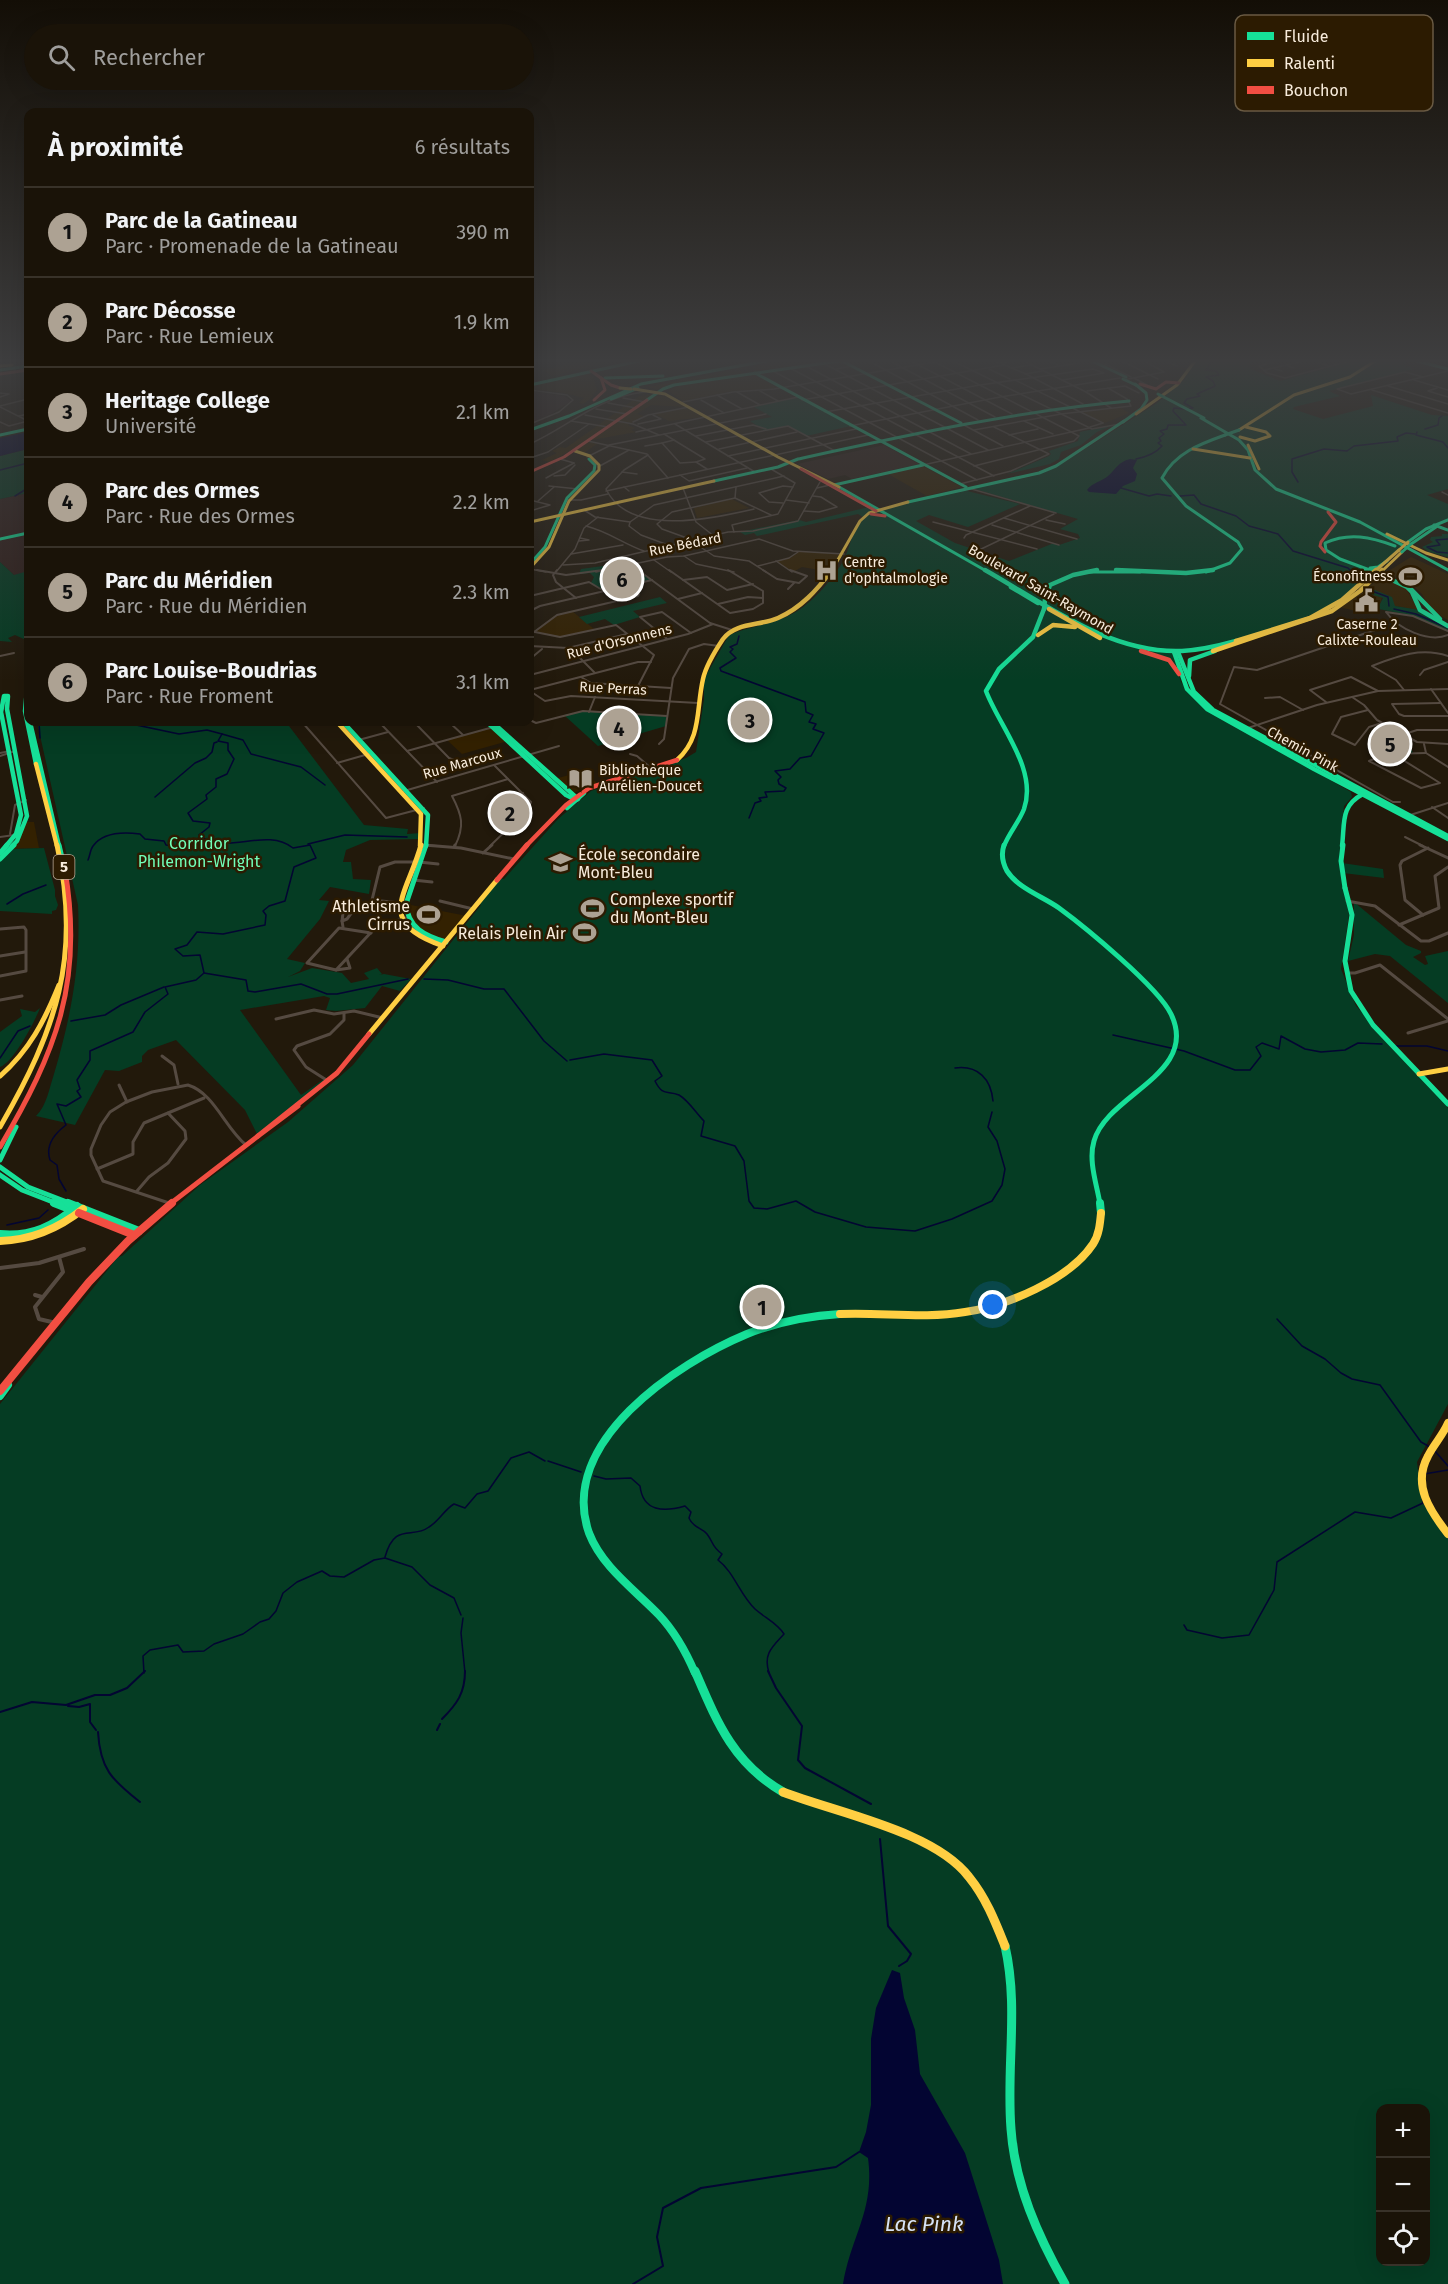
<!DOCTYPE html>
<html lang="fr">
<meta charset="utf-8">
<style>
:root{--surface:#1a1308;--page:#231c12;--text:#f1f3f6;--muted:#9f9e9c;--line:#383229;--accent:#ada293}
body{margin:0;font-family:"Fira Sans",sans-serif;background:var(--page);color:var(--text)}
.controls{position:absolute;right:18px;bottom:18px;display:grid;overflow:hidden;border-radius:12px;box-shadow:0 6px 24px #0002}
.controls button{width:54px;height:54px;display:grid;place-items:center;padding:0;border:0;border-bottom:2px solid var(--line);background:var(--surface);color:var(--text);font:30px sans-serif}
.you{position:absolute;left:993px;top:1305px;width:21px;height:21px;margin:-15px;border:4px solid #fff;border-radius:50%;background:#1a73e8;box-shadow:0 0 0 9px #1a73e833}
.badge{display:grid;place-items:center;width:39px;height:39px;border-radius:50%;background:var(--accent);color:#111;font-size:20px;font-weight:700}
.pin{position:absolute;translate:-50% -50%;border:3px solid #fff;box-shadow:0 2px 6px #0006}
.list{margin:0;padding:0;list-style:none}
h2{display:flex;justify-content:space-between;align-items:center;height:78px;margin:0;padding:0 24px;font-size:26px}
h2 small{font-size:20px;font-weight:400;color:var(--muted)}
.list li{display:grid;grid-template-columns:39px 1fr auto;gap:18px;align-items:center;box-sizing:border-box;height:90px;padding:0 24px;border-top:2px solid var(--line)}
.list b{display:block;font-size:22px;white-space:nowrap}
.list p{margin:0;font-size:20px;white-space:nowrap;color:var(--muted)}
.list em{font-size:20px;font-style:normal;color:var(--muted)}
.icon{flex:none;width:33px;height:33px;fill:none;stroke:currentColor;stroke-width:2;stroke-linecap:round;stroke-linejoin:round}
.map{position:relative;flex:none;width:1448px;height:2284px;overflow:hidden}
.search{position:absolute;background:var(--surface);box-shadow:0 6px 24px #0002;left:24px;top:24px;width:510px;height:66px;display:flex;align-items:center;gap:15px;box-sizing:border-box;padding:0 21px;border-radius:33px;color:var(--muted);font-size:22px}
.panel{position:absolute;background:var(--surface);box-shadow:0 6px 24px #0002;left:24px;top:108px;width:510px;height:618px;border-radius:12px}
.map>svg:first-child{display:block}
</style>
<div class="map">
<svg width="1448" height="2284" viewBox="0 0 1448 2284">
<rect width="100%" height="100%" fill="#22190b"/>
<g fill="#332101">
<polygon points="567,361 618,361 552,376 542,370 562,366"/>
<polygon points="775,361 831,361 749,372 755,370 751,367"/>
<polygon points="738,369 744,374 676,384 657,389 647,387"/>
<polygon points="589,374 593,377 597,390 589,400 583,404 579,403 584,398 564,393 530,389 531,385"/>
<polygon points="755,375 778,388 733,391 683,401 668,391 678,386"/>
<polygon points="651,395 648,398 663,395 685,407 651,405 637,414 644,416 628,425 635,428 631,430 636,432 592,440 589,442 597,444 584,453 573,449 550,462 542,460 557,453 552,451 560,447 566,448 639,396"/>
<polygon points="687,408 703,417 669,421 655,414"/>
<polygon points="1121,408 1129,413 1105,423 1081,412"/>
<polygon points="923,466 962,487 927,496 888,474"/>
<polygon points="732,499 749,508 697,518 694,508"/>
<polygon points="798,552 818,552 844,554 831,572 802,567 793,572 776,561 792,557"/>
<polygon points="1411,557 1448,574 1448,620 1431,611 1422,594 1413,586 1387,572"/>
<polygon points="1380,579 1388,579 1400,585 1407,590 1418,610 1395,606 1368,587"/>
<polygon points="1360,591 1382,597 1380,604 1364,606 1360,612 1339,607"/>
<polygon points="572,611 594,629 560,637 533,632 554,616"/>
<polygon points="493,727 508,741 462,754 447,740"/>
<polygon points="584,771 599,785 573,793 557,781 558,778"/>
<polygon points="26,822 34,822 39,848 10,849"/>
<polygon points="406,904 467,916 446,942 436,940 408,922 405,916"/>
</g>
<g fill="#311f1b">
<polygon points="530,391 564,396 571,401 551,414 530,423"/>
<polygon points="28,493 28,588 0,562 0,499"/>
</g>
<polygon fill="#312018" points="884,445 919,464 852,479 845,475 828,479 797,464"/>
<g fill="#053c23" fill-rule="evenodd">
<path d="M1196,361H1260L1249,363L1251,369L1280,381L1352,361H1411L1402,364L1414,369L1329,391L1340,396L1294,407L1293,409L1323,419L1373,406L1371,395L1432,415L1448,416V489L1427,495L1448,504V519C1399,538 1371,584 1325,609C1277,630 1224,649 1172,652L1181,682L1198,703L1351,792L1352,797L1344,806L1339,861L1349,915L1341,969L1356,1006L1444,1098L1448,1109V1404L1417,1462L1422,1502L1448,1537V2284H0V1404L118,1257L122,1256L200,1185L288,1122L353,1065L481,905L478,904L499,878L504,879L558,819L591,791L686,758L696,752L704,699V679L729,635C750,626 774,624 794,613C812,603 832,580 842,563C851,548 851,530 863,517L858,514L757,536L754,533L745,535L740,532L799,520L806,522L869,507L874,510L866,516L896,504L963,490L1020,504L968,527L929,515L916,521L955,543L1009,561L1054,543L1059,545L1080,538L1078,534L1060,529L1078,519L971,488L1031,477L1060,465L1157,403L1184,380ZM1380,2108H1426V2262H1380Z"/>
<polygon points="798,397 851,426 806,436 788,426 765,431 750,421 772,417 754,407"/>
<path d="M1111,425H1113L1097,432L1081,445L1061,452L1059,459L1050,464L1007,474L1049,456L1051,454L1049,451L1078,441L1080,432C1091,429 1100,429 1111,425Z"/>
<polygon points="28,449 28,493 0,499 0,456"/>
<polygon points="1442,534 1448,534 1448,557 1429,552 1422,547 1433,542 1430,540 1431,537 1442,536"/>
<polygon points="0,562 14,575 28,571 28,583 25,585 28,588 28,641 15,635 8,638 12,642 0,641"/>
<polygon points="631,565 652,580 604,591 591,583 594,577 590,573 579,574 581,569 603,566 608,570"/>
<polygon points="1365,586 1392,597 1395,606 1420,610 1448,626 1448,631 1413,616 1369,607 1380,604 1383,598 1360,591"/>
<polygon points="660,597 667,603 633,611 640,617 614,625 605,619 587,624 579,617"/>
<polygon points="583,711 667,716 666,726 598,746 564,715"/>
<path d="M37,722H286L364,825L408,829L407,834L421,833L419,839L370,840L346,850L343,862H351L353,879L371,880L369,894L330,887L319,900L329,901L320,919L287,959L305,963L300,971L288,977L312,968L342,973L351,983L369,979L364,973L377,968L382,974L379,975L384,974L411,979L400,991L382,986L365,1008L336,1011L326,1010L330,998L324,996L240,1010L301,1095L324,1079L328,1081L258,1136L245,1110L176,1040L148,1050L142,1056V1062L119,1071L105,1070L75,1125L36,1116C47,1105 49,1089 54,1074C71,1016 81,966 78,905Z"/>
<polygon points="1383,732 1409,746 1414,754 1384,755 1375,744"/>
<polygon points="522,795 528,801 528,807 504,829 500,829 496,803"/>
<polygon points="44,848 55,890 55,896 58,905 56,910 52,911 52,914 0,911 0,859 10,849"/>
<polygon points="1342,863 1383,869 1384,878 1343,873"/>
<polygon points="1354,902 1406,945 1421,951 1421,953 1413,957 1425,965 1428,964 1425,956 1448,951 1448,1003 1390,956 1375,954 1348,961 1354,935"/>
<path d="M40,1008C35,1021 14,1062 0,1067V1032L22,1016L20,1009L35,1012Z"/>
</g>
<g fill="#030532">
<polygon points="28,432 28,449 0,456 0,438"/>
<path d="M1130,459L1137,460L1133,468L1137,474L1135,481L1123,486L1116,494L1089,492L1087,490C1093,482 1101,482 1108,476C1116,469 1118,462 1130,459Z"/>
<path d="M892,1970L900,1973L904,1998L915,2030L920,2074L965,2153L999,2260L1003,2284H843C851,2236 875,2210 868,2158L859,2152L866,2132L871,2105V2039L876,2008Z"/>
</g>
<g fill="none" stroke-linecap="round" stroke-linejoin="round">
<g stroke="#030532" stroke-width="1.5">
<polyline points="1189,409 1193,408 1184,403 1187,399 1200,396 1197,394 1215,386 1213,381 1206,377 1219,375 1216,371 1206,370 1212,361"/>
<polyline points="1425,429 1438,425 1439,418 1442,416"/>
<polyline points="1417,432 1416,435 1443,442 1448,448"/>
<path d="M1136,459C1146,457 1155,454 1162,446L1158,443L1161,441L1159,438L1164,434L1160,431L1167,429L1168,425H1186L1173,411L1174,408L1185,409"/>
<polyline points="0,470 28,463"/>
<polyline points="1298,482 1292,472 1292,459 1324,449 1347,451 1354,446 1398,441 1397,437 1406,433 1415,434"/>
<polyline points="1121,488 1149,496 1157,494 1171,496"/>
<polyline points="15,496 28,488"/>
<polyline points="1180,496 1194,495 1201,504 1236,516 1249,526 1278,534 1293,551 1348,568 1361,581"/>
<polyline points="1448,539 1436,540 1440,545 1427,547 1437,552 1448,553"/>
<polyline points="1369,590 1388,597 1389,606"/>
<polyline points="1394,609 1416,614 1448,628"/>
<polyline points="739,636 737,644 730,647 733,649 730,652 736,658 720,668 721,671 805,702 806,712 813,715 809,722 816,724 813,729 824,733 811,756 800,758 790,769 775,771 781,777 778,780 779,784 786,788 784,791 765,792 767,797 759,798 761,801 755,803 749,818"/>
<polyline points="39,722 40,738"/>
<polyline points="222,734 243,740 251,754 301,767 325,785"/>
<polyline points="155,797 195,763 206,758 212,752 214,743 217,742"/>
<polyline points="308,844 345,835 407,837"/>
<path d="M88,860C90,856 90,850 93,846C103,832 125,832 140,834L145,839L164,841L166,845C180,847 189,846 200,837"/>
<polyline points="7,904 23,894 46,885"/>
<polyline points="204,973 246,980 248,991 255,992 301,984 327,994 337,994 408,979"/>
<polyline points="424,979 448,980 484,989 504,989 544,1041 567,1061"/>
<polyline points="71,1021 105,1015 121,1005 164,987"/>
<polyline points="1113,1035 1184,1051 1235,1070 1250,1070 1261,1056 1256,1047 1262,1043 1279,1049 1281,1036 1305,1049 1321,1052 1345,1050 1358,1043 1382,1044"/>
<polyline points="1396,1046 1427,1046 1448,1051"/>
<polyline points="0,1058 18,1031 30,1026"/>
<path d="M570,1060L604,1054L652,1060L662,1076L655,1081C663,1097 667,1090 679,1095C688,1100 697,1114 704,1121L701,1136L735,1146L744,1161L749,1201L754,1208L767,1209L796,1201L815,1212L866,1227L915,1231L952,1219L992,1201L1002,1185L1005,1169L997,1141L988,1127L992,1112"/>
<path d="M955,1068C978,1065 991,1079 993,1101"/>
<path d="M66,1191L59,1179L57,1165L50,1160C45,1145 54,1134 66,1125L57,1104L66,1106L81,1097L77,1091L80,1089L77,1080L90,1060V1051L133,1032L145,1012L168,994L165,987L196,980L204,973L200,955L183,956L175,949L187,945L197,932L223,934L265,925L266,915L263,911L269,906L285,901L294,867L316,858L310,845L293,848C265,826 226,857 199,835L209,827L210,823L193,821L188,813L207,799L206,795L216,787V779L227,774L234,759L228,750V743L218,741L222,734L207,730L179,734L122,722"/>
<polyline points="7,1225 39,1218 48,1210"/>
<polyline points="1277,1319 1302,1346 1325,1359 1341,1373 1352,1379 1380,1385 1421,1442 1430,1447"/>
<polyline points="1434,1450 1448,1466"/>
<polyline points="548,1461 581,1472"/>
<path d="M594,1476L606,1479L631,1478L640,1486C643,1512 664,1512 685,1506L691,1512L689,1518C693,1528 701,1527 707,1534C714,1543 711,1546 722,1554L718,1560C734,1572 740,1595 755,1609C765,1618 777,1623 784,1634C772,1647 763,1654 769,1673"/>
<polyline points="1424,1485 1424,1474 1448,1470"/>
<path d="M385,1557C395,1521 412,1540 429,1527C439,1521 444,1510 454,1504L465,1508L477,1494L488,1491L511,1458L529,1452L545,1461"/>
<polyline points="463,1618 461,1633 465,1673"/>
<polyline points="1184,1625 1187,1630 1222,1638 1249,1635 1274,1590 1277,1562 1355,1512 1391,1518 1423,1503 1424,1499"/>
<polyline points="144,1673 143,1656 150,1650 178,1645 183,1652 204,1651 214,1644 243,1634 260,1622 269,1619 276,1611 283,1593 297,1582 322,1571 330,1576 344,1577 374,1560 385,1558 412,1567 430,1585 454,1598 461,1615"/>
</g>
<g stroke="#030532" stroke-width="2">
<polyline points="768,1671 776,1688 802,1726 798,1760 805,1768 871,1804"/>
<polyline points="68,1706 79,1707 90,1704 90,1722 96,1730"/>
<polyline points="0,1712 32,1702 66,1705 95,1695 110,1695 127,1688 145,1671"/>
<path d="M442,1719C457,1704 465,1693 465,1671"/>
<polyline points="437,1730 440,1724"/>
<path d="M98,1732C100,1769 112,1780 140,1802"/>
<polyline points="880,1839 888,1926 911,1954 907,1961 899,1966"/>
<polyline points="633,2284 663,2266 657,2237 663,2208 701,2188 836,2167 859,2152"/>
</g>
<g stroke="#554a41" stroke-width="1.5">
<polyline points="869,361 978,420"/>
<polyline points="890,361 995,417"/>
<polyline points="911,361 1012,414"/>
<polyline points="933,361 1079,436 1074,441 974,466"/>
<polyline points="953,361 1092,429 1120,424"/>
<polyline points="995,361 1026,374 1083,404"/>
<polyline points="1024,361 1086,392 1111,408"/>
<polyline points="1050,361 1058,365"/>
<polyline points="1099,361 1131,377"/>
<polyline points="1122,361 1158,379"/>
<polyline points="1144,361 1164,372"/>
<polyline points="1166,361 1177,366"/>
<polyline points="1277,361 1259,366 1267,373 1285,378 1350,361"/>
<polyline points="1316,361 1328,366"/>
<polyline points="1443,361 1448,362"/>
<polyline points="823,363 988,450"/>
<polyline points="1000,363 1019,361"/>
<polyline points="806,366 971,454"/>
<polyline points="1288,366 1294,368"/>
<polyline points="790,368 994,476"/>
<polyline points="1011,368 1031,365"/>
<polyline points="836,369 852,366"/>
<polyline points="989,369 1010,379"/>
<polyline points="1040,369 1079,363"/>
<polyline points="1275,369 1282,371"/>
<polyline points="1265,370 1304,361"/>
<polyline points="773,371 977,480"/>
<polygon points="1405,372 1423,377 1351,394 1337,389"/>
<polyline points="1025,374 1042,371"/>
<polyline points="1423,377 1448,371"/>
<polyline points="1134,378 1147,385"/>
<polyline points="1128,379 1164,372"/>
<polyline points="1015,380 1103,423"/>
<polyline points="1414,380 1448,390"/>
<polyline points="1388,386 1448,404"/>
<polyline points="1437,388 1428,391 1448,397"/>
<polyline points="530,390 567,395 573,400 559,412 530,424"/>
<polyline points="1372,390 1448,413"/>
<polyline points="760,391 778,401"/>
<polyline points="1087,391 1125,386 1139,393"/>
<polyline points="737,392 760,405"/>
<polyline points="0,393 9,394 0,397"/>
<polyline points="717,395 742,409"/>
<polyline points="623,398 645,402"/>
<polyline points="701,400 724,413"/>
<polyline points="802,400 1004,365"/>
<polyline points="683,402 733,392 774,389 941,361"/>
<polyline points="608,403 636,408"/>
<polyline points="0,406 28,399"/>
<polyline points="0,407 28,421"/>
<polyline points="596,409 627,414"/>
<polyline points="825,412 980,385 1093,369 1104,373 1063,380"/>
<polyline points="585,415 633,424 659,435"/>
<polyline points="19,416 28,414"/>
<polyline points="571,421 608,427"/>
<polyline points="1024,421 1053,434"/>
<polyline points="0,422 9,426 28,421"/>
<polyline points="633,422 648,415 689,407"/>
<polyline points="638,424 661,419 653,415"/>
<polyline points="675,424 755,472"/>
<polyline points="962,424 1003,446"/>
<polyline points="850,426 1000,397 1120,378"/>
<polyline points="1090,427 1103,423"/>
<polyline points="974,430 1061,414 1131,406 1127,399 1108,388"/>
<polyline points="636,432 798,397"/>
<polyline points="664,434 705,459 696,462 707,469"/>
<polyline points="1009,435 1038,429"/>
<polyline points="696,436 753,425 766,429"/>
<polyline points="674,440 662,443 680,463 696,462"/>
<polyline points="588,441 647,454 668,478"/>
<polyline points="706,442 788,426 835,451"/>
<path d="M530,444C570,426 597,397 645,392"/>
<polyline points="609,445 766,414"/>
<polyline points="645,446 662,443"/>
<polyline points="719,449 797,432"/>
<path d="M648,455L624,470L606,489C629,538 714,518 754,509"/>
<polyline points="728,456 856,429"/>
<polyline points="587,457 609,446"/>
<polyline points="530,458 548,452 589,424"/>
<polyline points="560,459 574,463"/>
<polyline points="923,465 1089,428"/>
<polyline points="598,467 629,450"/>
<polyline points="622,472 637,474"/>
<polyline points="680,475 689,481 747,468"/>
<polyline points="554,476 565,475 575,465"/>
<polyline points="546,478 574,463"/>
<polyline points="960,484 1011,471 1049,454 994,427"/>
<polyline points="549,486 578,489"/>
<polyline points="624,487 629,491"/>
<polyline points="683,488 696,522 714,536"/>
<polyline points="817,488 830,485"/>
<polyline points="968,488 1056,513"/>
<polyline points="606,491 868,435"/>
<polyline points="1442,492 1448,495"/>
<polyline points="735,498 672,512 657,524 662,529 687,538 714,556 749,561 766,572"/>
<polyline points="735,498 771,515"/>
<polyline points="735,498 736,487"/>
<polyline points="530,500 550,505 530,511"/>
<polyline points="569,500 581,500 608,494"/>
<polyline points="786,500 809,503"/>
<polyline points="538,501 554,487"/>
<polyline points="783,503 769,502 759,493 783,486 793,487"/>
<polyline points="584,510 595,517 630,522"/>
<polyline points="804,511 819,512 837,507 821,497 813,496"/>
<polyline points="1004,518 1077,539"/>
<polyline points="1046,520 1065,524"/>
<polyline points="933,522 1037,549"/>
<polyline points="992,525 1059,545"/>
<path d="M586,526C607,531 624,544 644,551"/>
<polyline points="734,532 732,525 778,514 795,483 771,469"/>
<polyline points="964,538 966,535 1030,506"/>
<polyline points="579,541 589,540 580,538"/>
<polyline points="668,545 641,535 629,526 630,522 654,505 784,476"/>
<polyline points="977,551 1054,514"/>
<polyline points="571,554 623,545"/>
<polyline points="684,556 696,564 734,572"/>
<polyline points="621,558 640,572"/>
<polyline points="654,560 671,572"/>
<polyline points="776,561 792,572"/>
<polyline points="563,565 595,563 728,532 753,531 798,521 820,482"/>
<polyline points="758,566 789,558 798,552"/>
<polyline points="530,569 546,572"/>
<polyline points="556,572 575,549 584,528 598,517"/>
<polyline points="596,572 667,557 684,556 759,539 793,551 844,554"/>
</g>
<g stroke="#554a41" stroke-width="2">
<polyline points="537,570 566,575 603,570"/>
<polyline points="557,570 553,575 556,582 576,598"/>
<polyline points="638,570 710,623 732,630"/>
<polyline points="669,570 730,613 753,609 763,603 763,591 728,570"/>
<polyline points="763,570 777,579 799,583 807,576 790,570"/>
<polyline points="683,580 707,577 727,590 753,584"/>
<polyline points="788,589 794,583"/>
<polyline points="530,596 589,582 604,591"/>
<polyline points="678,599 702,593"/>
<polyline points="718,604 748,597 763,598"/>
<polyline points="530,611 540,606 652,580"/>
<polyline points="1381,628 1257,670 1234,667 1220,704 1393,802 1400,802"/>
<polyline points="530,631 560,637 616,625 654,655 638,686"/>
<path d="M1448,631L1413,616L1386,612C1398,629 1429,643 1448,635"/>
<polyline points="530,635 557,615 638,596 639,594 628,586"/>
<polyline points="667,639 640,617 662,612 691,633"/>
<polyline points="530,646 568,648 627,634"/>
<polyline points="571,649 595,673"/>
<polyline points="0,656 14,653"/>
<polyline points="530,659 542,649"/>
<polyline points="530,675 688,634 713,624"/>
<polyline points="1420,675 1424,670 1448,662"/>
<polyline points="581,677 591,683 671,688"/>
<polyline points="1431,689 1448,713"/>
<polyline points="530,690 638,662 651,662"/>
<path d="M1404,690L1396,680L1372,666C1398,656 1421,647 1448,656"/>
<polyline points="530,691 545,701 571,696 698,703"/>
<polyline points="1352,697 1364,705 1377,720 1417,742 1448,744"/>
<polyline points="1265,698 1280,697 1303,710"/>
<polyline points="1326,702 1310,690 1351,677 1378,691"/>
<polyline points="1440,703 1392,704 1399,714 1404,716 1448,716"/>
<polyline points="1368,710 1341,717 1332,734 1355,745 1369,727 1382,723"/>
<polyline points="589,712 595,697"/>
<polyline points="530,720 536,723 583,711 667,716"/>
<polyline points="302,722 386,818 424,808"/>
<polyline points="379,722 437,782"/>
<polyline points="414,722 449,758 454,760"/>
<polyline points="449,722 463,735"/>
<polyline points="1245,729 1317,705 1378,691 1448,689"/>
<polyline points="1405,734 1417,730 1448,730"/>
<polyline points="355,741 388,732"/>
<polyline points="659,744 664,739 673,678 689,649 704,644 719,646"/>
<polyline points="1424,744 1426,753 1448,767"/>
<polyline points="407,751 497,726"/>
<polyline points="0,753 10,751"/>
<polyline points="630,754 637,756 651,768"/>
<polyline points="1398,754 1403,760 1440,783 1421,788 1369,761 1386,754 1426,753"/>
<polyline points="0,756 15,751"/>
<polyline points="337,763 372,753"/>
<polyline points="404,791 559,746"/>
<polyline points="1432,807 1448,818"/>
<polyline points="1404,817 1448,803"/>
<polyline points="504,831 496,828 493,802 523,793"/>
<polyline points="10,834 15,805 26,800"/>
<polyline points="0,837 21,834"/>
<polyline points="1405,837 1423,846"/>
<polyline points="424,845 437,846"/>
<path d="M455,846C465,826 462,815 452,796L508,779"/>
<polyline points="490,846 528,809 531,802 494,765"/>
</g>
<g stroke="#554a41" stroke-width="3">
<polyline points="424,845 461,848 514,859"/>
<polyline points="1420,845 1448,858"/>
<polyline points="454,847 455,845"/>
<polyline points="483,853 492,845"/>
<polyline points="419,862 438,864"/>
<polyline points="413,880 432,882"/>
<polyline points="440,901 473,909"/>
<polyline points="1347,901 1375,906 1421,941 1429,941 1448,933"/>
<polyline points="400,903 372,900 380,867 395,862 414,862"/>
<polygon points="348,906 355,908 347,919 342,921 343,913"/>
<polyline points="1423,915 1405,900 1400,865 1402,861 1428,848"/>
<polyline points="342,921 343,927"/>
<polyline points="1399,925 1439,908 1435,876 1448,867"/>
<polyline points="0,929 24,927 26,930 26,971 0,976"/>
<polyline points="0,956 25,952"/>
<polyline points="347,959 350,968 336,970 307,963 339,928 371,933"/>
<polyline points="336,970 376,927 406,918"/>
<polyline points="1347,973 1355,973 1380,965 1448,1019"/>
<polyline points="0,1000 22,996"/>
<polyline points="276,1019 314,1010 334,1014 354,1011 383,1018"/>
<polyline points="1408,1033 1448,1021"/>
<polyline points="162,1056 174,1065 178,1084"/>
<polyline points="328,1081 306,1067 294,1050 297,1046 330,1034 344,1020 344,1013"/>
<polyline points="119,1085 127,1102"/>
<polyline points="97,1169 133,1154 133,1142 144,1123 204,1098"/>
<polyline points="137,1191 149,1177 168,1163 186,1139 185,1131 168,1113"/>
<path d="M169,1203L103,1181L91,1155V1149L101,1125L110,1112L126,1102L152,1092L188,1085C214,1093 225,1128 246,1145"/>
</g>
<g stroke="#554a41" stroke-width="4">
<polyline points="0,1268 39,1263 84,1249"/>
<polyline points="35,1295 42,1297"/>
<polyline points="56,1323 39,1319 35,1307 63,1272 59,1257"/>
</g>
<g stroke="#16e098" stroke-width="3">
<polyline points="842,361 961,423"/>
<polyline points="1092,361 1126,377"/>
<polyline points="1417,361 1448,369"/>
<polyline points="0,370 28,366"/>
<polyline points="755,373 966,487"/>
<polyline points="605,378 663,376"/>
<polyline points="1123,379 1138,386"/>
<polyline points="530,385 639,361"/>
<polyline points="611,399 638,388"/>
<polyline points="647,400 663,389 674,385 839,361"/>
<polyline points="1201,418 1239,440 1248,450 1255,470 1276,489 1360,522 1448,570"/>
<polyline points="1123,422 1141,409 1147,400 1146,393 1135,384"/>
<polyline points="530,430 569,416 641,384 766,361"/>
<polyline points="0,435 28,429"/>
<path d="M714,481L778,467L798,459C908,435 1017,411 1129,401"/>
<polyline points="834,485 923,465"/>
<polyline points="839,487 988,572"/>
<polyline points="908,502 1039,473 1056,466 1124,421"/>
<polyline points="1434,525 1448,530"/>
<polyline points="0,539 28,533"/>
<polyline points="1408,542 1426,529 1448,520"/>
<polyline points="1411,544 1436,527"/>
<polyline points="530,564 545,547 567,498 594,471 595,465 589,459"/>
<polyline points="1370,568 1378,567 1387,561"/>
<polyline points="1362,569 1366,572"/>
<polyline points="1087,572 1140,572"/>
<path d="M1206,572L1230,563L1242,549L1238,542L1186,506L1162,478C1175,453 1200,444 1225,435"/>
<path d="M1375,572L1340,559L1326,550L1325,543C1349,532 1371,537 1395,546"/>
</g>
<g stroke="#16e098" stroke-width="4.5">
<path d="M985,570C1045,604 1110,654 1182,651C1200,650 1218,646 1236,641"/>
<polyline points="1116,570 1186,573 1213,570"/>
<polyline points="1364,570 1367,572 1368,578"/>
<polyline points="1371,570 1379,573"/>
<polyline points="1379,574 1407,587 1412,592 1420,610 1448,626"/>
<polyline points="1405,583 1440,619"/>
<polyline points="1011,587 1038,603"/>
<polyline points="1045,600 1050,585 1073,575 1097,570"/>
<polyline points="1174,652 1187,689 1207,709 1314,769 1448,839"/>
<polyline points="1178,652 1194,692 1213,710 1448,836"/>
<polyline points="1189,676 1190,660 1215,651"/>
<polyline points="28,678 25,711 36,764"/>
<polyline points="28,689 28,713"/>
<polyline points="30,722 59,846"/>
<polyline points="343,722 428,815 426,846"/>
<polyline points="487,722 566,795 576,800"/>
<polyline points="492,722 578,799"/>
<polyline points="567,808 584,793"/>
<polyline points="6,846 16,834 21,815 1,712 4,696 8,696 7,709 27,816 17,841 12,846"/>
<path d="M1004,846C1009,833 1019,822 1024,809C1038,769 999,726 986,691L999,669L1033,637L1044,609"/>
<path d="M1342,846C1345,823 1340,806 1363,794"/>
</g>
<g stroke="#16e098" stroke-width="5">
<polyline points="59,845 65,870"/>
<path d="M426,845L406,904C408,928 425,936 446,942"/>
<path d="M1004,845C1001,854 1002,862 1007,871C1019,889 1042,896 1059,908C1085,927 1158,987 1171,1014C1200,1074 1107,1094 1094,1141C1088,1161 1097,1185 1100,1204"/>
<polyline points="1343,845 1341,861 1345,888"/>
<polyline points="0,853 7,845"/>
<polyline points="0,859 14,845"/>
<polyline points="1345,888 1352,915 1345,961 1351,991 1373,1025 1448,1104"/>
<polyline points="0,1160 16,1127"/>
<polyline points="0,1167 28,1187 72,1204"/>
<polyline points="0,1175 22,1190 58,1204"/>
</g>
<g stroke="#16e098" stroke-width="8">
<polyline points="54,1203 72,1210"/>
<polyline points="68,1203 139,1231"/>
<polyline points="1100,1203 1101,1213"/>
<path d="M0,1234C31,1237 54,1226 77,1206"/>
<polyline points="0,1396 8,1385"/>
<path d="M695,1673C686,1652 675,1632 659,1615C635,1590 602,1567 589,1533C557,1442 677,1363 747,1334C777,1322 808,1316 840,1314"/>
</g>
<g stroke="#16e098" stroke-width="9">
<path d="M695,1671C717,1722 733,1763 783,1792"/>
<path d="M1005,1946C1019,2007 1006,2067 1011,2129C1015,2185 1038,2236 1065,2284"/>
</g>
<g stroke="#ffcf43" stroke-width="3">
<polyline points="0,366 12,365"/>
<polyline points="634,389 665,394 778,457 839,487"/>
<polyline points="1136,414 1177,385 1195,361"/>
<polyline points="1239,430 1294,395 1350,377 1375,361"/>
<polyline points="1240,437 1255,441 1270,436 1266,432 1246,427"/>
<polyline points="1248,445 1259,469"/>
<polyline points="1193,449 1250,458"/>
<polyline points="530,522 714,481"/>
<polyline points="1387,534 1426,553 1448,560"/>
<polyline points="530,568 549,547 569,501 599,470 599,465 590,456 575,451"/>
<polyline points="831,572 860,521 869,513 908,502"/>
<polyline points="1374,572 1399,550"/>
<polyline points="1381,572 1402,552"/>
</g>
<g stroke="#ffcf43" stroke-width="4.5">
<polyline points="1049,609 1100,638"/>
<polyline points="1038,635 1053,625 1075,627"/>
<polyline points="1236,641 1310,618 1342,600 1376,570"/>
<polyline points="1213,651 1332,611 1360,591 1382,570"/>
<polyline points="337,722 421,814 420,846"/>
<path d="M677,760C702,738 696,709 703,679C706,665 715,651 723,639C736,622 760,626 778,618C801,608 817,590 832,570"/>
<polyline points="36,764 57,846"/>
</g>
<g stroke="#ffcf43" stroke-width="5">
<path d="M421,845C408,894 373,922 443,946"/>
<polyline points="369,1034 497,880"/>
<polyline points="1419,1074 1448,1069"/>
<path d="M0,1076C29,1051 45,1020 59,985"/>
<path d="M0,1127C56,1030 82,957 57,845"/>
</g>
<g stroke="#ffcf43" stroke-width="8">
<path d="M0,1241C32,1240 58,1229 83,1209"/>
<path d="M840,1314C881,1312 924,1319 965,1312C1006,1306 1069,1280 1093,1244C1099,1235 1100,1224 1101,1213"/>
<path d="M1448,1423C1443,1435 1434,1444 1428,1456C1412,1485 1430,1511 1448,1534"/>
</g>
<path stroke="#ffcf43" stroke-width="9" d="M783,1792C837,1813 934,1831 969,1877C986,1898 995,1921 1005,1946"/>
<g stroke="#f24e42" stroke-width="3">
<polyline points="591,371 611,385 620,388"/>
<polyline points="0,374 28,370"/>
<polyline points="1140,384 1156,389 1166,382 1179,383"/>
<polyline points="594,400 605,390 601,378"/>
<polyline points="801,469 876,511"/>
<polyline points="530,472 564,457 647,400"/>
<polyline points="871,514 885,516"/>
<polyline points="1325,552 1320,546 1321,542 1336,522 1328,512"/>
</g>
<g stroke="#f24e42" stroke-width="4.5">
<polyline points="1141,651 1169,660 1179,674"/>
<polyline points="526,846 566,805 589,788 677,760"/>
</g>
<g stroke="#f24e42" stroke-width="5">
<polyline points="497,880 527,845"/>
<polyline points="298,1106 258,1136 337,1073 369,1034"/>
<path d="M0,1147C56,1052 84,982 65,870"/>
<polyline points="170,1204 258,1136"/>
</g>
<g stroke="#f24e42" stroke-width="8">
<polyline points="79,1213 134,1235"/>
<polyline points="0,1391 89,1282 128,1241 172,1203"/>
</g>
<g stroke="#16e098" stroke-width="3">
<polyline points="1158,394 1204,418"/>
<polyline points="1225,435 1239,430"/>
<polyline points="1402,552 1411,544"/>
</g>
<polyline stroke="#16e098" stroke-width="4.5" points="1044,609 1045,600"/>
<g stroke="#ffcf43" stroke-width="3">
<polyline points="620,388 631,389"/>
<polyline points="1399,550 1408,542"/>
</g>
</g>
<linearGradient id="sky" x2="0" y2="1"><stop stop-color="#130e06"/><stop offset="0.53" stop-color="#3e3e3f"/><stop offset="1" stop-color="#3e3e3f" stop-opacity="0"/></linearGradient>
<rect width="1448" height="681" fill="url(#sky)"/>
<defs>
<symbol id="hospital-bare" viewBox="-9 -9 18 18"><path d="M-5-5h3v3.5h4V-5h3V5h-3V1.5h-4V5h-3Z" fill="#ada293" stroke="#2c1b01" stroke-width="2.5" paint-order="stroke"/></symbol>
<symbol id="stadium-bare" viewBox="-9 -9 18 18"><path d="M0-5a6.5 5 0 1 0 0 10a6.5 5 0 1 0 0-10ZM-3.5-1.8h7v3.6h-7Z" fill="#ada293" stroke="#2c1b01" stroke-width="2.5" paint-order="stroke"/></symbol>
<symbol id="civic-bare" viewBox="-9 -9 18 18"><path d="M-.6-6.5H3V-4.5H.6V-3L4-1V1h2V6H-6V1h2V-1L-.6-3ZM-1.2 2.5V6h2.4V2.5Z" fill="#ada293" stroke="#2c1b01" stroke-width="2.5" paint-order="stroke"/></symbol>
<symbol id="library-bare" viewBox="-9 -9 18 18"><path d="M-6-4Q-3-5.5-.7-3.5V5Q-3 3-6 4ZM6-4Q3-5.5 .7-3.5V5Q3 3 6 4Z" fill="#ada293" stroke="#2c1b01" stroke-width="2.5" paint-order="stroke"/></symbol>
<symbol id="school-bare" viewBox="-9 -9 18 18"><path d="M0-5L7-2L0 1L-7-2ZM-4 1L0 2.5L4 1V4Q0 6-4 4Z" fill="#ada293" stroke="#2c1b01" stroke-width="2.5" paint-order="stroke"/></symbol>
</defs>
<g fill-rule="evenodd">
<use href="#hospital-bare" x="810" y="554" width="33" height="33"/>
<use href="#stadium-bare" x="1394" y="560" width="33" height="33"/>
<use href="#civic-bare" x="1350" y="584" width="33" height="33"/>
<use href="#library-bare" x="564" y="762" width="33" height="33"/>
<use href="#school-bare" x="544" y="846" width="33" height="33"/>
<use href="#stadium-bare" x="576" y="892" width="33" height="33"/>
<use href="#stadium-bare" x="412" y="898" width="33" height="33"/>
<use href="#stadium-bare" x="568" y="916" width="33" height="33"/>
</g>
<g text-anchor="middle" stroke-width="5" stroke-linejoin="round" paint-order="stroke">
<g font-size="14" fill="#f8ecdc" stroke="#2c1b01">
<text transform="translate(685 544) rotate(-11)" y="5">Rue Bédard</text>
<text transform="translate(1041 589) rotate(30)" y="5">Boulevard Saint-Raymond</text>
<text transform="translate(619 641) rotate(-14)" y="5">Rue d'Orsonnens</text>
<text transform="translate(613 688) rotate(3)" y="5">Rue Perras</text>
<text transform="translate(1303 749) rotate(29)" y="5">Chemin Pink</text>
<text transform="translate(462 763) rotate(-16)" y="5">Rue Marcoux</text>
</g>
<g font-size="14" fill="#f8ecdc" stroke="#2c1b01" text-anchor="start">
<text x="844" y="567">Centre<tspan x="844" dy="16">d'ophtalmologie</tspan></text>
<text x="1393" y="581" text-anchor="end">Éconofitness</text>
<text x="1367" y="629" text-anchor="middle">Caserne 2<tspan x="1367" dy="16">Calixte-Rouleau</tspan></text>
<text x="599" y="775">Bibliothèque<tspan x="599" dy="16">Aurélien-Doucet</tspan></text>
</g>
<rect fill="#2c1b01" stroke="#bbad9a" stroke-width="1.5" x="53.5" y="855" width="21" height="24" rx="4.5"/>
<g font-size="15" font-weight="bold" fill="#f8ecdc">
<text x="64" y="872">5</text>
</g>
<g font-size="16" fill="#71feb8" stroke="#2c1b01">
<text x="199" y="849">Corridor<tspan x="199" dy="18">Philemon-Wright</tspan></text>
</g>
<g font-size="16" fill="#f8ecdc" stroke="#2c1b01" text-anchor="start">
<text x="578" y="860">École secondaire<tspan x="578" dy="18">Mont-Bleu</tspan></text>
<text x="610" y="905">Complexe sportif<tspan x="610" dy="18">du Mont-Bleu</tspan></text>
<text x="410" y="912" text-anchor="end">Athletisme<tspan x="410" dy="18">Cirrus</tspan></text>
<text x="566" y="939" text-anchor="end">Relais Plein Air</text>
</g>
<g font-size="21" font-style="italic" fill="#d6e3f7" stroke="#2c1b01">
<text x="924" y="2231">Lac Pink</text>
</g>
</g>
<rect x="1235" y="15" width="198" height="96" rx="9" fill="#2c1b01" stroke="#695a43" stroke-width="1.5"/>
<rect x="1247" y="32" width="27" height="8" fill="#16e098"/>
<rect x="1247" y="59" width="27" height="8" fill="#ffcf43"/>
<rect x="1247" y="86" width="27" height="8" fill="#f24e42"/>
<g font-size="16" fill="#f8ecdc">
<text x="1284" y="42">Fluide</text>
<text x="1284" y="69">Ralenti</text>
<text x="1284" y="96">Bouchon</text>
</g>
</svg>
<div class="controls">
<button>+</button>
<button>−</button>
<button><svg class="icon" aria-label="locate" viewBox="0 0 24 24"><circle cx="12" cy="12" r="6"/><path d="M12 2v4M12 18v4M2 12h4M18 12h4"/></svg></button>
</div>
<div class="you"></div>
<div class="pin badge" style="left:762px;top:1307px">1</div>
<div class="pin badge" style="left:510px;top:813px">2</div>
<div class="pin badge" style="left:750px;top:720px">3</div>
<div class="pin badge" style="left:619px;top:728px">4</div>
<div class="pin badge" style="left:1390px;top:744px">5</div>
<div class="pin badge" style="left:622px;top:579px">6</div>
<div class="search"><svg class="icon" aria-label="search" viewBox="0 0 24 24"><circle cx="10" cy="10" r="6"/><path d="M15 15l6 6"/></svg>Rechercher</div>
<section class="panel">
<h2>À proximité<small>6 résultats</small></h2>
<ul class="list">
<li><span class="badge">1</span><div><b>Parc de la Gatineau</b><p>Parc · Promenade de la Gatineau</p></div><em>390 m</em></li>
<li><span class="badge">2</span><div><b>Parc Décosse</b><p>Parc · Rue Lemieux</p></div><em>1.9 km</em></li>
<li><span class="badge">3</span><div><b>Heritage College</b><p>Université</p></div><em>2.1 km</em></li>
<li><span class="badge">4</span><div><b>Parc des Ormes</b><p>Parc · Rue des Ormes</p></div><em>2.2 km</em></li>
<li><span class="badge">5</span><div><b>Parc du Méridien</b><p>Parc · Rue du Méridien</p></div><em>2.3 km</em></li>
<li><span class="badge">6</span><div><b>Parc Louise-Boudrias</b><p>Parc · Rue Froment</p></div><em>3.1 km</em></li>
</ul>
</section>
</div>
